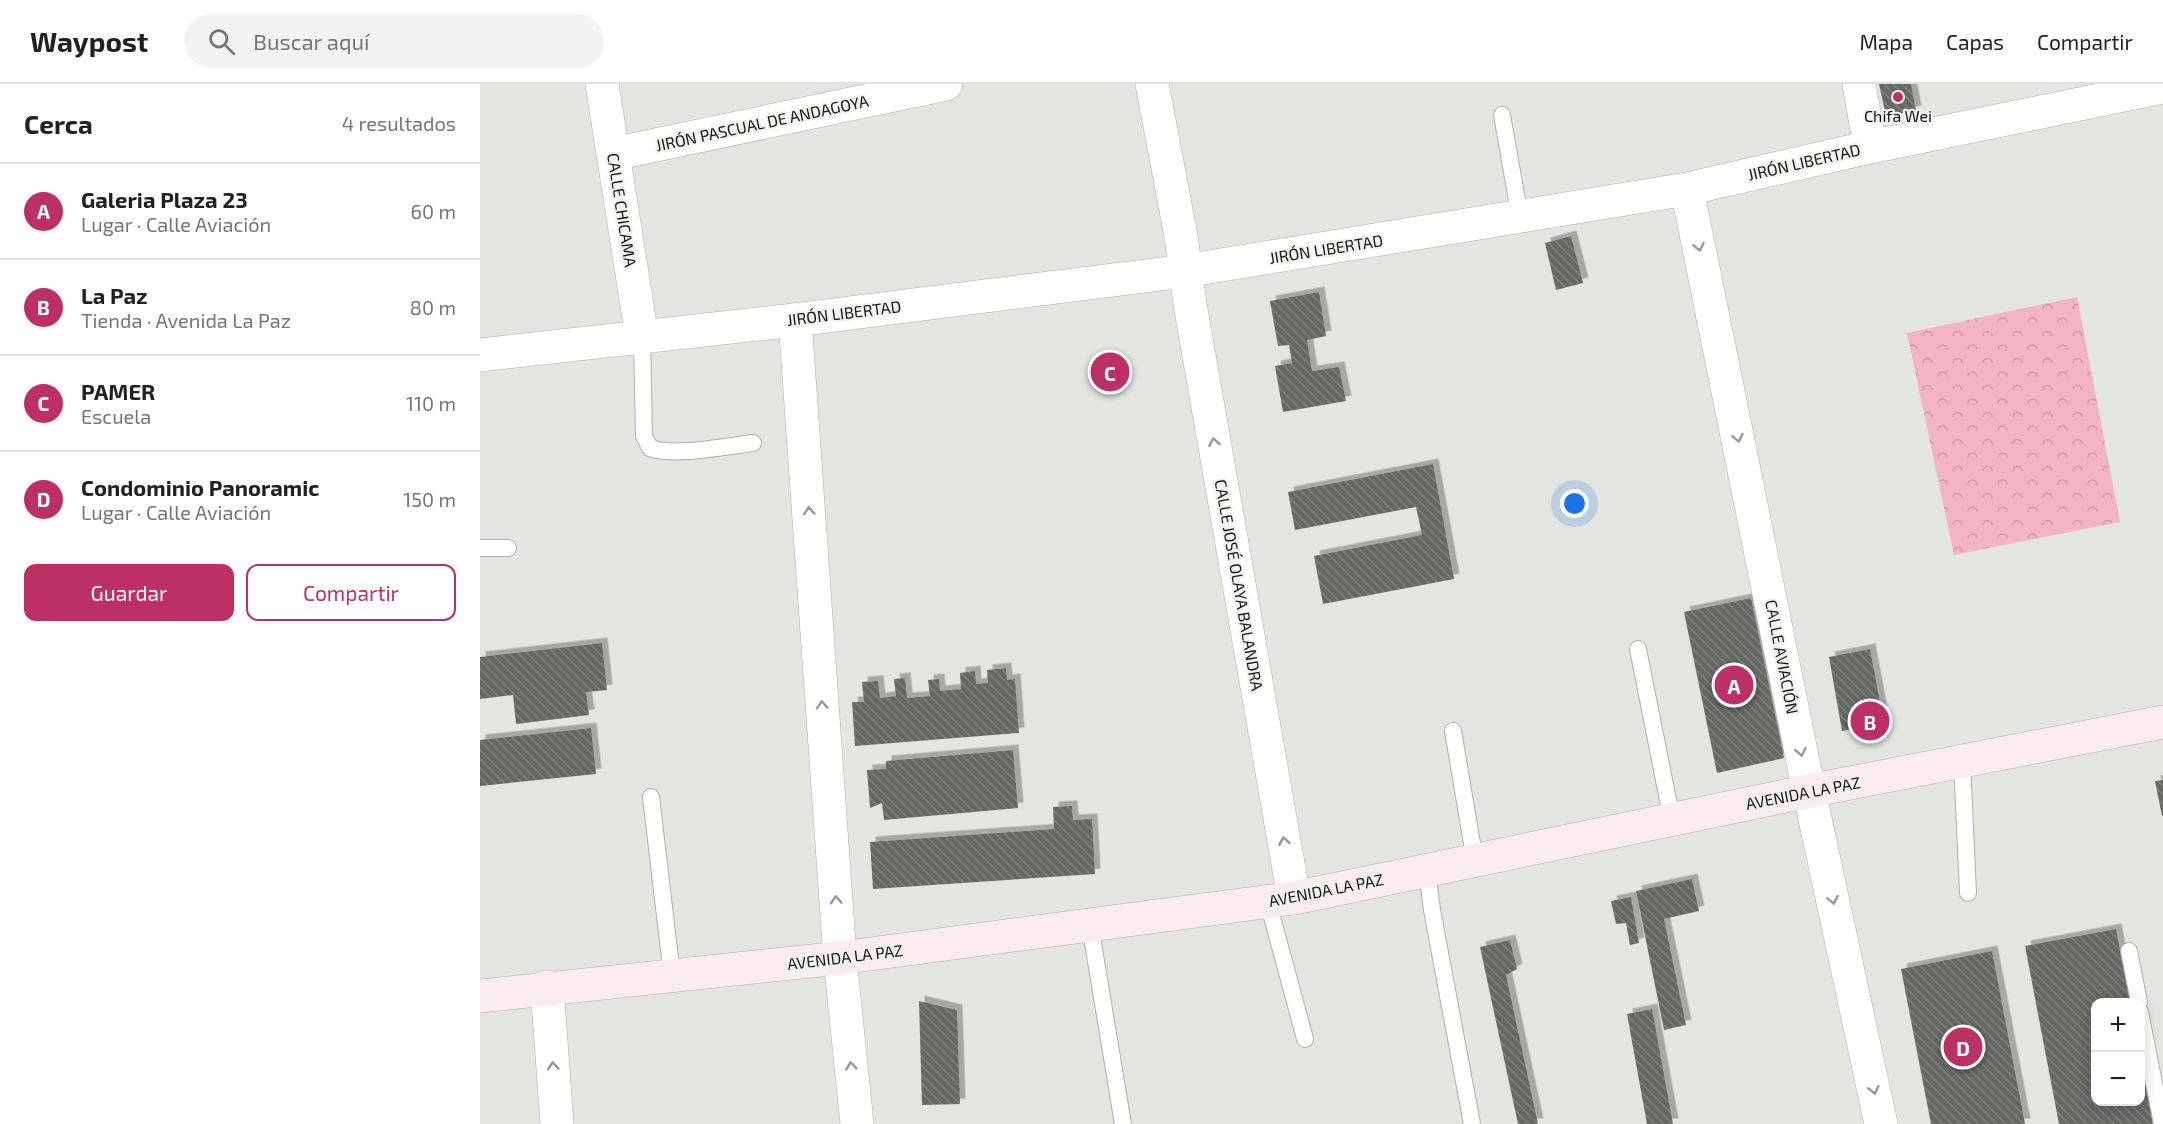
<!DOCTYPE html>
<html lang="es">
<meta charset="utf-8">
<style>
:root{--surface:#fff;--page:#f2f2f2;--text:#202124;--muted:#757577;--line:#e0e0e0;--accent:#bd3063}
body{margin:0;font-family:"Exo 2",sans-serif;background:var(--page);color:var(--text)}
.controls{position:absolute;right:18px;bottom:18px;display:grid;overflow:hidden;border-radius:12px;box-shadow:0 3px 15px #0003}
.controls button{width:54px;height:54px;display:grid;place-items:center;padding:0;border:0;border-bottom:2px solid var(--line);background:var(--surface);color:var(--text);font:30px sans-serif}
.you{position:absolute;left:1095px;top:420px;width:21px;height:21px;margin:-15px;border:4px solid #fff;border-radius:50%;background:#1a73e8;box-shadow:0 0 0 9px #1a73e833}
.badge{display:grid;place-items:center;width:39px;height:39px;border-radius:50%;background:var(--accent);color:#fff;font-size:20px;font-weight:700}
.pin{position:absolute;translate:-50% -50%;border:3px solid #fff;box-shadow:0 2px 6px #0006}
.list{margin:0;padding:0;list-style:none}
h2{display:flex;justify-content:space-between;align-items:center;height:78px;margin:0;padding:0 24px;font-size:26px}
h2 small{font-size:20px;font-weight:400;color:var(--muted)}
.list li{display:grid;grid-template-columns:39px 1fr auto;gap:18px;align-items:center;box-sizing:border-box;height:96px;padding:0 24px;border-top:2px solid var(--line)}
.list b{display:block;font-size:22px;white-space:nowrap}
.list p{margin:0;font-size:20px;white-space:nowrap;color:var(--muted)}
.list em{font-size:20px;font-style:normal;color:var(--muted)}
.actions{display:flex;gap:12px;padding:18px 24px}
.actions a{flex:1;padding:14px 0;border:2px solid var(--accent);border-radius:12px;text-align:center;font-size:21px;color:var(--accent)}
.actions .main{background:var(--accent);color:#fff}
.icon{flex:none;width:33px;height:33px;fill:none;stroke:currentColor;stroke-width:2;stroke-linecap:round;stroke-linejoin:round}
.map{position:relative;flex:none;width:1683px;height:1040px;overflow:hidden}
header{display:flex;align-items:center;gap:36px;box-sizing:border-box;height:84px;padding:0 30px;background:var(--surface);border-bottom:2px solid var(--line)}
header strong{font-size:28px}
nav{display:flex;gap:33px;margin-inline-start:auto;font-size:21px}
.search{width:420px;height:54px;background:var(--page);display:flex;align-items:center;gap:15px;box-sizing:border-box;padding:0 21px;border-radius:33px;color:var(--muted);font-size:22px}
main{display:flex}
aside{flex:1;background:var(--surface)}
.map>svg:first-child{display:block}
</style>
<header>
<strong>Waypost</strong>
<div class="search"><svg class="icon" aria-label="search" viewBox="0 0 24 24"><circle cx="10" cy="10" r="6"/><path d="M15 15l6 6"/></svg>Buscar aquí</div>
<nav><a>Mapa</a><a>Capas</a><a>Compartir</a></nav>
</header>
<main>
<aside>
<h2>Cerca<small>4 resultados</small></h2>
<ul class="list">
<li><span class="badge">A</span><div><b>Galeria Plaza 23</b><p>Lugar · Calle Aviación</p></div><em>60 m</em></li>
<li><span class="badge">B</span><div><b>La Paz</b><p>Tienda · Avenida La Paz</p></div><em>80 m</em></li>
<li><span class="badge">C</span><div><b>PAMER</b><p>Escuela</p></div><em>110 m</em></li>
<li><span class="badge">D</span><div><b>Condominio Panoramic</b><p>Lugar · Calle Aviación</p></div><em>150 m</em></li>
</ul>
<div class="actions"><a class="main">Guardar</a><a>Compartir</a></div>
</aside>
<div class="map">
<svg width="1683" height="1040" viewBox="0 0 1683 1040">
<defs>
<pattern id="park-crowns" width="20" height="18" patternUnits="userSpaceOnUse" patternTransform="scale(1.5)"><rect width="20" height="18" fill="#f2b4c2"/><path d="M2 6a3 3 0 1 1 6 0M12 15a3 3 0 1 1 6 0" fill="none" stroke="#cf9aa6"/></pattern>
<pattern id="building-back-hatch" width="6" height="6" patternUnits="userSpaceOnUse" patternTransform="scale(1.5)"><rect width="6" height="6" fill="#656864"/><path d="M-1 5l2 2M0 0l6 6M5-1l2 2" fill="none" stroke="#7e807e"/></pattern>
<filter id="shadow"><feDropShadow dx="5.5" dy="-5.5" stdDeviation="0" flood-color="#0004"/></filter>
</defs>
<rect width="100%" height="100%" fill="#e2e5e0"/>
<polygon fill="url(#park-crowns)" points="1597,213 1640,438 1474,471 1427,249"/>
<g fill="url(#building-back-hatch)" filter="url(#shadow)">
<polygon points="1399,0 1431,0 1436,27 1406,32"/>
<polygon points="1091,152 1103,199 1076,206 1065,159"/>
<polygon points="839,208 846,252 827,256 832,287 859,283 866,317 803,328 795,282 812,279 809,261 798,262 790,217"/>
<polygon points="953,380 974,495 843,520 834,472 942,451 936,423 815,446 808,408"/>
<polygon points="1271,514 1304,674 1237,689 1204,528"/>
<polygon points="122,559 127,606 106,608 109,631 36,640 33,611 0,615 0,573"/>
<polygon points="1390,565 1404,639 1362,647 1349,573"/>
<polygon points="526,584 527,596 535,595 539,649 375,662 372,618 384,618 382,598 398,597 400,614 416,612 414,595 425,594 427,614 450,612 448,596 459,595 460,607 481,605 480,589 495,587 496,600 508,599 507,586"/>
<polygon points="111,644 116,690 0,702 0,656"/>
<polygon points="533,666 538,724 404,736 402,719 390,724 387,686 406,685 406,677"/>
<polygon points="1683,696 1683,731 1682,732 1675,697"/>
<polygon points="592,722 593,736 612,735 615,790 393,805 390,758 574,745 573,723"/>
<polygon points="1212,795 1219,827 1184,835 1206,941 1184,946 1156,807"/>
<polygon points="1151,813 1159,859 1150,861 1146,839 1136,840 1131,817"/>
<polygon points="1636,845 1650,918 1616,918 1616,1018 1660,1018 1662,979 1673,1040 1579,1040 1545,862"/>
<polygon points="1030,856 1037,885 1026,891 1058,1040 1038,1040 1000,863"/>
<polygon points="1512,867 1545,1040 1451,1040 1421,885"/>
<polygon points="439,917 477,926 480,1020 442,1021"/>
<polygon points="1172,925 1193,1040 1167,1040 1147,930"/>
</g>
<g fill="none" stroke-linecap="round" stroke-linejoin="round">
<defs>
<g id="service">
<polyline points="1022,31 1040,133"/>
<path d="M162,253L164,352L170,364C193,373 247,362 273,359"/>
<polyline points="0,464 28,464"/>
<polyline points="1158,565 1192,736"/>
<polyline points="973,647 995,777"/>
<polyline points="1482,678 1488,809"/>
<polyline points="171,713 192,891"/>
<polyline points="947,787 952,826 992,1040"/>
<polyline points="788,818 825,955"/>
<polyline points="610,841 643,1040"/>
<polyline points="1649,867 1659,918"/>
<polyline points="1660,928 1682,1040"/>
</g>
<g id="minor">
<polyline points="122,0 162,253"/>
<polyline points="672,0 701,152 710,220 814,814"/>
<polyline points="1379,0 1390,63"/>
<polyline points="133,70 466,0"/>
<polyline points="1207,105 1329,707 1401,1040"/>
<polyline points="315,236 360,874 377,1040"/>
<polyline points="67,903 77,1040"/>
</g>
<polyline id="tertiary" points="0,271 315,236 705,187 1207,105 1390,63 1683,3"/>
<polyline id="secondary" points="0,912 360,874 814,814 1329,707 1683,638"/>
</defs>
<use href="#service" stroke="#adb0ab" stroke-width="18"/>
<use href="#minor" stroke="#adb0ab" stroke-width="34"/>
<use href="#tertiary" stroke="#adb0ab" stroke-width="34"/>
<use href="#secondary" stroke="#adb0ab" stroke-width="34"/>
<use href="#service" stroke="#fff" stroke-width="16"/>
<use href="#minor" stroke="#fff" stroke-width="33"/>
<use href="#tertiary" stroke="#fff" stroke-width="33"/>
<use href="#secondary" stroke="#faebee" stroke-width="33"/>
</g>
<defs><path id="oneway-chevron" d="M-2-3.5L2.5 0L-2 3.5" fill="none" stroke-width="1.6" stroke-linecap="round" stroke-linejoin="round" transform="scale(1.5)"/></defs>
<g stroke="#969796">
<use href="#oneway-chevron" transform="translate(1219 163) rotate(79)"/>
<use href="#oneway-chevron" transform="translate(1258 354) rotate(79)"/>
<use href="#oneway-chevron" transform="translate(734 358) rotate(-100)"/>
<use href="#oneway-chevron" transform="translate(329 427) rotate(-94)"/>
<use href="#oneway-chevron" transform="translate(342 621) rotate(-94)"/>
<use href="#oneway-chevron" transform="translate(1321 668) rotate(79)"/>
<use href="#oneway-chevron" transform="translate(804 757) rotate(-100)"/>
<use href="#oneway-chevron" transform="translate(356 816) rotate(-94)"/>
<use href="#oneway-chevron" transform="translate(1353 816) rotate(78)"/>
<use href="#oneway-chevron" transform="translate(73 982) rotate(-94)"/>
<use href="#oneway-chevron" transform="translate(371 982) rotate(-96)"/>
<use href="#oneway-chevron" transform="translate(1394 1006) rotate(78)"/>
</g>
<circle fill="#bd3063" stroke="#eff2ed" stroke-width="2" cx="1418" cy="13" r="6"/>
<g text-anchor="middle" stroke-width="4.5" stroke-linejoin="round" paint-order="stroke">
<g font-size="16" fill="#161715" stroke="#eff2ed">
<text x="1418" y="38">Chifa Wei</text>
</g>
<g font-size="16" fill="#161715" stroke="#eff2ed">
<text transform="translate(282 39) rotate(-12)" y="6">JIRÓN PASCUAL DE ANDAGOYA</text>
<text transform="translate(1324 78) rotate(-13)" y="6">JIRÓN LIBERTAD</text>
<text transform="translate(142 126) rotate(81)" y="6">CALLE CHICAMA</text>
<text transform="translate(846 165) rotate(-9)" y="6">JIRÓN LIBERTAD</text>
<text transform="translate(364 229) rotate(-7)" y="6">JIRÓN LIBERTAD</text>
<text transform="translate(759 501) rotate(80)" y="6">CALLE JOSÉ OLAYA BALANDRA</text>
<text transform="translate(1302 573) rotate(79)" y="6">CALLE AVIACIÓN</text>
<text transform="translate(1323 709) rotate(-11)" y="6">AVENIDA LA PAZ</text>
<text transform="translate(846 806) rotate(-11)" y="6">AVENIDA LA PAZ</text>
<text transform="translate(365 873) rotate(-7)" y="6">AVENIDA LA PAZ</text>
</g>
</g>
</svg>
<div class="controls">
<button>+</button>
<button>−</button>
</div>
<div class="you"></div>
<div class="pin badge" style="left:1254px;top:601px">A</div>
<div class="pin badge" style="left:1390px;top:637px">B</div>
<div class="pin badge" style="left:630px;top:288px">C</div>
<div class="pin badge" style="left:1483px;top:963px">D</div>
</div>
</main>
